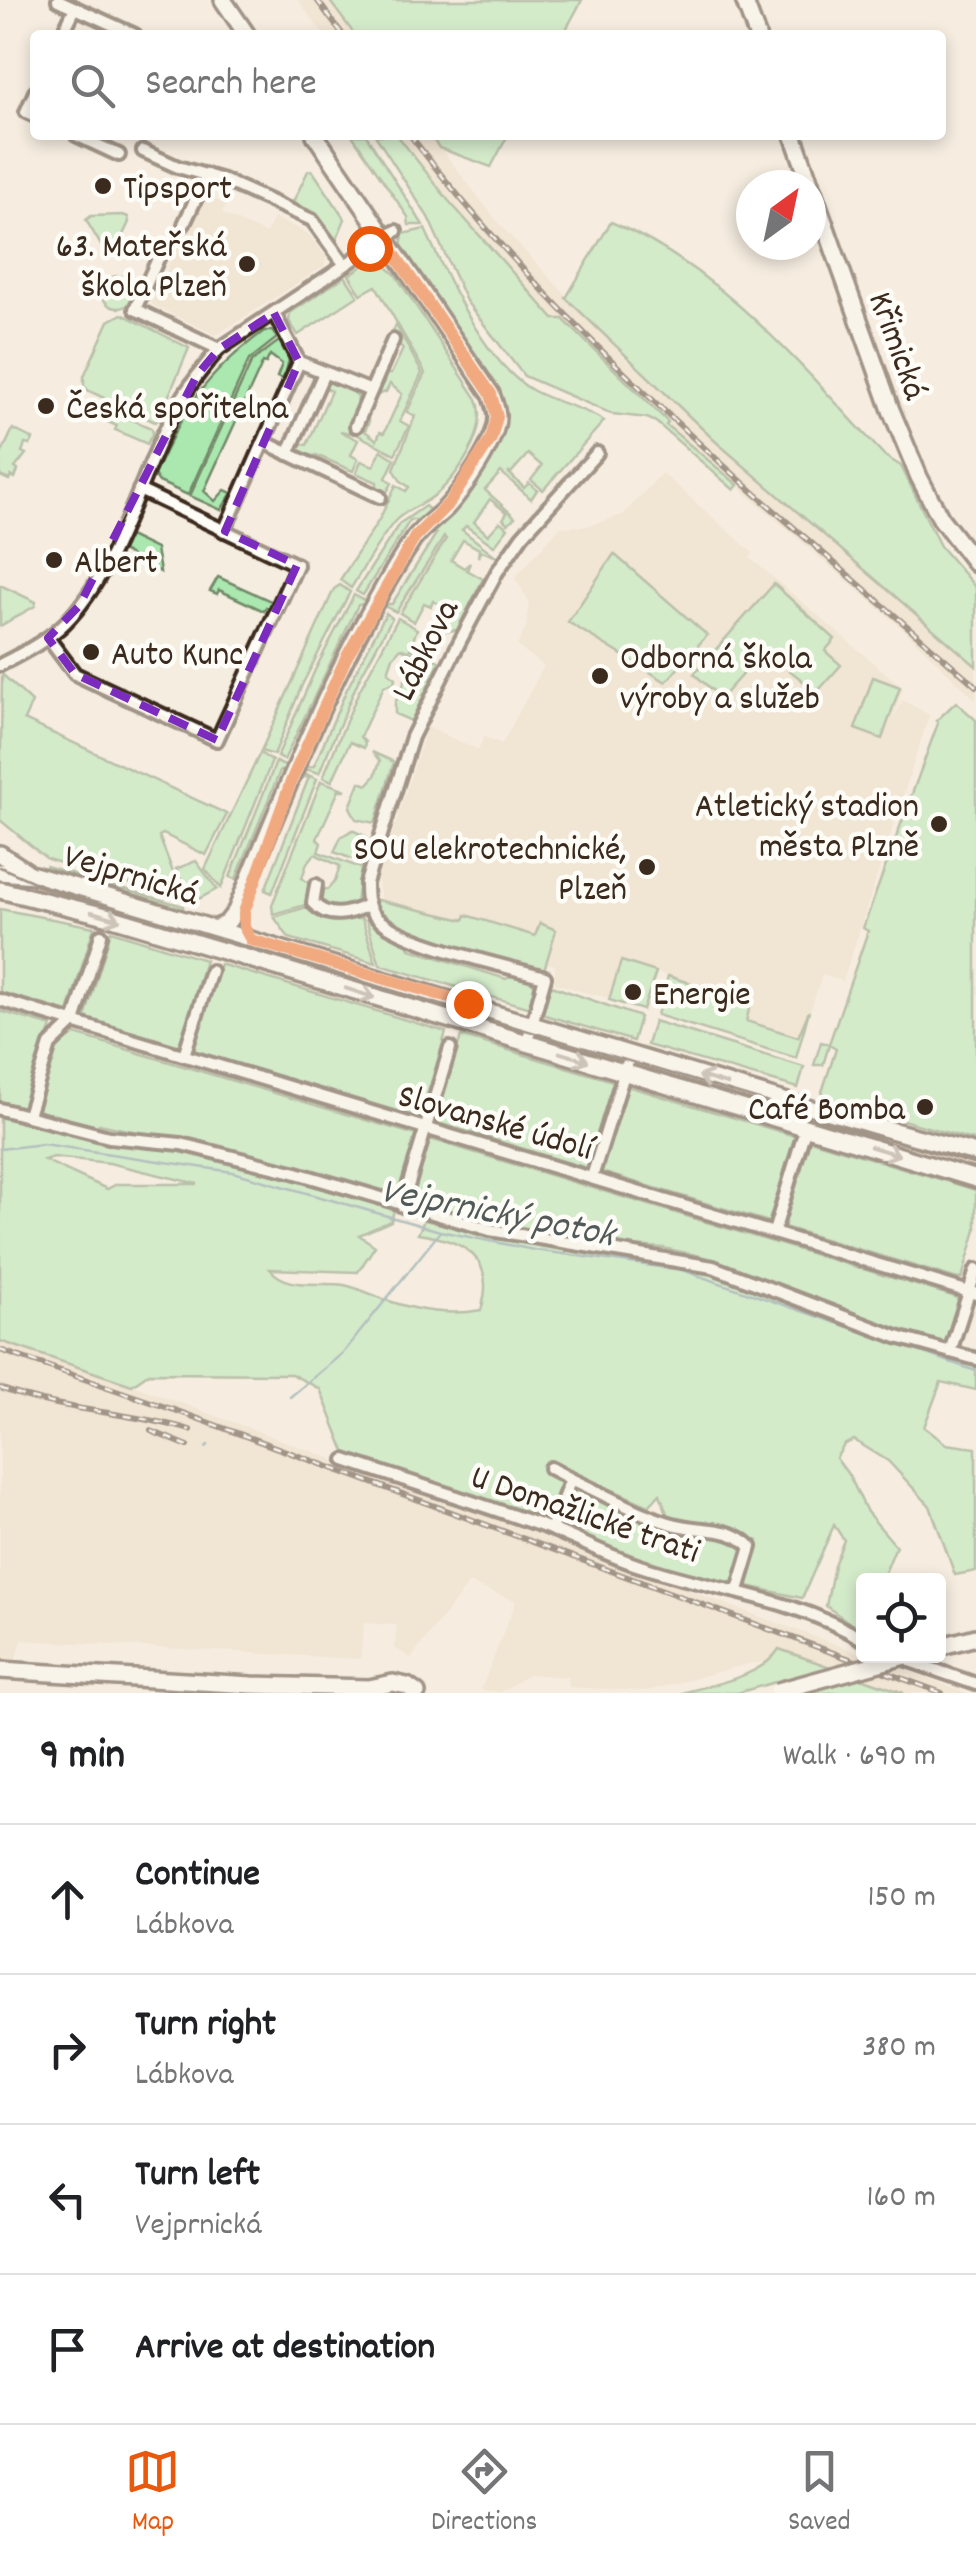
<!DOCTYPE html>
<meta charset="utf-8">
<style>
:root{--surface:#fff;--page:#f6f6f6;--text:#202124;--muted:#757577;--line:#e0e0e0;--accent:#ea580c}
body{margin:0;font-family:Dekko,sans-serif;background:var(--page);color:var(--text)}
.controls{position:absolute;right:30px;bottom:30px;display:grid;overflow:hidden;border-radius:10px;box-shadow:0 5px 15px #0003}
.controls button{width:90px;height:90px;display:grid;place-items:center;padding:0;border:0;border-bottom:2px solid var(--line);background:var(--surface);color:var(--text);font:50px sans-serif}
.compass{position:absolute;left:736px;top:170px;width:90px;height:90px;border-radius:50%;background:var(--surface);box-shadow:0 5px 15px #0003;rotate:33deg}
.stop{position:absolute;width:30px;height:30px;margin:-22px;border:8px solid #ea580c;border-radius:50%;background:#fff}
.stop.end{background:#ea580c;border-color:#fff;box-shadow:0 2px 10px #0008}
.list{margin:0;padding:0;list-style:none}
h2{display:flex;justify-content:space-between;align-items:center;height:130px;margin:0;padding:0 40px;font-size:42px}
h2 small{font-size:32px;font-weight:400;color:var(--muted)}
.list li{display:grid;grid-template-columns:65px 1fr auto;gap:30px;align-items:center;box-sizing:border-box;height:150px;padding:0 40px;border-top:2px solid var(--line)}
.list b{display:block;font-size:38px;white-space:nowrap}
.list p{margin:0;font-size:32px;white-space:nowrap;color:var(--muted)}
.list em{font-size:32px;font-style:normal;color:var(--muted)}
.icon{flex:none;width:55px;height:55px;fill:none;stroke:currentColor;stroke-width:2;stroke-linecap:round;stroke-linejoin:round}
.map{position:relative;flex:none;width:976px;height:1693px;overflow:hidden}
.search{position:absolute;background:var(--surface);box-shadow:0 5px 15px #0003;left:30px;right:30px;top:30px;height:110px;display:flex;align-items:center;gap:25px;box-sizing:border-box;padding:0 35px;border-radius:10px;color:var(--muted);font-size:38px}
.sheet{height:730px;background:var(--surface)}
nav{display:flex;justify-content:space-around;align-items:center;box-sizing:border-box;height:140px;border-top:2px solid var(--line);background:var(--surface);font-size:28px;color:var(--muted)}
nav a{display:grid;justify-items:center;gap:5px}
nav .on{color:var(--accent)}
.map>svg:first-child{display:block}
</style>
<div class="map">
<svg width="976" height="1693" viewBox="0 0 976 1693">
<rect width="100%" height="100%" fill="#f5ede0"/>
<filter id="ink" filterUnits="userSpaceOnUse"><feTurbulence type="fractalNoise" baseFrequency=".01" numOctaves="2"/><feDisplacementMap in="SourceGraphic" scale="20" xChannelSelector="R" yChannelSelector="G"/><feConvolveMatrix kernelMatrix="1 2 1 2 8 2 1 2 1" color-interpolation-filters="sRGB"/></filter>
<g filter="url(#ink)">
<g fill="#ebdbc5">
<polygon points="298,0 329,0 355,35 324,35"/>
<polygon points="398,135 430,135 500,225 625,358 714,440 976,666 976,700 903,629 665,424 667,421 563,319 554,319 448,200"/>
<polygon points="207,196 226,205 222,214 266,234 274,218 296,228 308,234 326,257 324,266 216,335 151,304 176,249 191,230"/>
<polygon points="662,473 753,553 750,558 903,688 892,722 902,700 929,715 843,981 822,975 800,1041 732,1019 672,977 621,961 609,998 584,992 555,983 555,965 382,910 378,879 427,727 478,750 484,737 502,744 544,666 517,646 526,628 529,602 515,578 560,527 588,526 623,515"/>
<polygon points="4,880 38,880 237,939 233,950 6,884"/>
<polygon points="253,944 526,1027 523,1037 250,956"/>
<polygon points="802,1109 976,1160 976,1175 798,1120"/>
<polygon points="0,1341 132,1385 967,1693 904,1693 779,1649 771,1662 751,1663 647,1691 569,1687 568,1677 530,1674 500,1692 481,1690 516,1601 469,1583 411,1658 395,1648 397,1625 364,1623 360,1659 22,1640 15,1661 0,1660"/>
</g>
<g fill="#aae8b0" stroke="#728967" stroke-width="2.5" fill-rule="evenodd">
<polygon points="329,0 582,0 563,35 355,35"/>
<polygon points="352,135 366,135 423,225 409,225 408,217"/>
<polygon points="375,135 397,135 448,200 554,319 563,319 668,422 666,425 738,485 734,490 656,422 647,418 612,414 524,376 466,301 428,217"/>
<polygon points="430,135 508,135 491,167 439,148"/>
<polygon points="312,170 345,219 335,243 319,221 291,206 308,171"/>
<polygon points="123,215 128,217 129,222 114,254 108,257 86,220 91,216"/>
<path d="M611,222C722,268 805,371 885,456L901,466L940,546L976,588V666L714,440L566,298Z"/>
<path d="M425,229C447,278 485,363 532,390C555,403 583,407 604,421L543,490L531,480L542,466L528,454L511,473L508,472L524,488L529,483L537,490L531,499L501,472L485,490L515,517L508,524L503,519L507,513L490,499L474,522L488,535L500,522L508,528L494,546L466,526L462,530L497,557L482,551L478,557L479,549L463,540L451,560L464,568L470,563L467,570L483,579L457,630L445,631L439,625L436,616L441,605L433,601L431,606L424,603L414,622L400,613L446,539L444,537L396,612L380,604H392L436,534L426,532L494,449L486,376L401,248L403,234Z"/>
<path d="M372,260L381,262L395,274L477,399C490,431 455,483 428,500C417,507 404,511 395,521C378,541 365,566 351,588L340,580L379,520L396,485L406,491L409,487L400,480L394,469L415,416L407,412L425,373L376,286L361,294L349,275Z"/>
<polygon points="345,276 358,296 298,335 289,321 290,313"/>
<circle cx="118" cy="292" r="16"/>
<polygon points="122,314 189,348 159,419 155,422 89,391 84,386 84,376 109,321"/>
<polygon points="396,325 422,373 400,421 409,426 395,454 358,435 366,419 369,421 365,431 377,440 380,432 384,433 402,394 390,384 386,392 377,395 383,374 391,374 403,349 398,343 400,337 392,333"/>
<path d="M264,331H272L277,338L249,360L188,495L159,482L154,475C185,408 203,376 264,331Z"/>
<polygon points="279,341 289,359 284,380 277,377 282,364 270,355 266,363 263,362 204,491 215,501 225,490 232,493 221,510 190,496 252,361"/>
<polygon points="333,381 351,389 358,397 357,407 350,423 358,428 355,434 340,431 358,440 351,455 358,459 353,471 316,455 308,459 298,453 300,444 307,445 331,391 326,388 327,383"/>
<polygon points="103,407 151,428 153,432 147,444 115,430 117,426 103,420"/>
<polygon points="13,429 33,439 30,445 25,444 22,452 26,454 15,468 18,470 15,478 11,476 9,480 0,476 0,457"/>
<polygon points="381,450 395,459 386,478 392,483 381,503 383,494 377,489 377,482 356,473 361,461 374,466"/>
<polygon points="425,506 433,513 422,520 410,520 363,595 356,591 399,524"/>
<polygon points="129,536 156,549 160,572 122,551"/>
<polygon points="614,554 707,635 666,682 568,622"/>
<polygon points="218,577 271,601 272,610 266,607 264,611 219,590 217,594 210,591"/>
<polygon points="774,584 835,639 825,651 841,665 817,692 764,650 721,698 694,674"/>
<polygon points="0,585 36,602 35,606 0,626"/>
<polygon points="340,585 350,592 302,685 274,755 261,751 334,589"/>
<polygon points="354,595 369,603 358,605 284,760 277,757 315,670"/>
<polygon points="386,613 392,618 359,679 319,773 302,768 314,766 346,691"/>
<polygon points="398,618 417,629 410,649 417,652 419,650 440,662 411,721 395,714 395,703 405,680 414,683 422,675 427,660 401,648 393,657 388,672 396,678 393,683 384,686 360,737 365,742 364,748 350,742 332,781 323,777 358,693"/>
<polygon points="2,674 32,702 24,720 227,814 206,855 163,834 159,836 184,900 47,859 0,820"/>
<polygon points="873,677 900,687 882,739 855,729"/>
<polygon points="956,702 976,720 976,1141 825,1098 822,1092 836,1049 829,1045 823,1065 814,1065 821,1042 829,1044 868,931 863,928 938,723 936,721"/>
<polygon points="372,752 394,762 375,823 356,819 350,807 360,782 367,785 375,776 380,761"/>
<polygon points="260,753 272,761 221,888 205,869"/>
<polygon points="276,762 291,769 280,771 236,879 230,877"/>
<polygon points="301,772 317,779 272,893 265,890 309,777 299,777"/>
<path d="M321,781L346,790H339L317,839L321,843L318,852L361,868L356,903C345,912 330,911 319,902L321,887L327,890L335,881L340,866L315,854L307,863L302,878L311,885L309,904L273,914L272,905Z"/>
<polygon points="352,830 365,836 369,842 363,863 334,852 341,837"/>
<polygon points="196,861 217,889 193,902 176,869"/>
<polygon points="46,866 183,906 183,911 45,870"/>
<polygon points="373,899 464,920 466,915 535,936 540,923 556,930 544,970 540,971 398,928 381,915"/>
<polygon points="310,906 329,918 362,919 376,963 289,938 274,917"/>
<polygon points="0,909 94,927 68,1012 0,992"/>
<polygon points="366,919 407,942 410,949 506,979 514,974 529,979 536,987 530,1008 380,965"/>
<polygon points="111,931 205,960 180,1046 85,1018"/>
<polygon points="621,961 656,972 643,1010 609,1000"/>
<polygon points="220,964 446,1032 421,1118 194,1051"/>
<polygon points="668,976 751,1003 746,1021 798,1037 809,1011 796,1058 657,1015"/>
<polygon points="549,985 640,1017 633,1041 541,1014"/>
<polygon points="0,1011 52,1026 27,1110 0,1102"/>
<polygon points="654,1021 804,1067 798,1088 647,1045"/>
<polygon points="75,1034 416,1135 396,1199 180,1141 99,1124 97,1130 32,1112 51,1051"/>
<polygon points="461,1036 613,1081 587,1168 435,1122"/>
<polygon points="627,1086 795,1136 769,1222 601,1172"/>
<path d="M0,1117L104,1139L178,1151L294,1178L395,1207L391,1221L359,1235L375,1246L358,1272L270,1269C288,1291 320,1281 344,1285C359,1288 374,1296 389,1301C418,1311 452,1316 481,1310C497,1258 464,1240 418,1234L424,1220L573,1251L708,1271L895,1340L976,1365V1390L941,1382L924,1427L946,1444L976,1448V1571L955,1575L930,1506L888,1461L854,1440L844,1445L836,1458L850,1477L867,1512L896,1546L882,1580H864L863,1625L851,1624L826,1606L834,1565L844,1540L834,1525L802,1598L743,1585L758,1541L736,1532L669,1519L660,1494L649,1506L551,1463L547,1472L563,1482L548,1522L346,1454L320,1389L291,1374L149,1373L132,1385L0,1341ZM53,1157L109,1163L198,1184H117L107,1189L44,1160Z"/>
<polygon points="430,1139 956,1297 958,1301 944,1346 775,1286 701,1256 663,1248 599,1244 527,1234 411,1204"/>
<polygon points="810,1140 976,1190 976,1230 962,1278 958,1279 784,1227"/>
<polygon points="574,1487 676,1530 741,1541 746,1550 736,1581 731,1585 643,1563 560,1528 558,1521"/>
<path d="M779,1649L904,1693H779L775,1682L737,1693H682C713,1684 762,1677 779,1649Z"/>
</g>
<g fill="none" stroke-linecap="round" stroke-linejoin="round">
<g stroke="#668b95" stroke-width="2.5">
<polyline points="0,1149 43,1144 233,1172 440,1231 534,1250 682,1270 976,1371"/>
<polyline points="290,1397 344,1352 440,1232"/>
<polyline points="206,1447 208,1445"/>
</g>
<defs>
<g id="street">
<polyline points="58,0 135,35"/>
<polyline points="62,35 75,8"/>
<polyline points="35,92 26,112 35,116"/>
<polyline points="76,135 119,155"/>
<polyline points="143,151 178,167 223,180 312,220 345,265"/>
<polyline points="184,224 207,175"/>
<polyline points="162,250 135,309 219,349"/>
<polyline points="299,362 371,391"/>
<polyline points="356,426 393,340"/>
<polyline points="264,442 380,497"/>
<polyline points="288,454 324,373"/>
<polyline points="224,531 299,362 274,313"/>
<polyline points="48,638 75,674 217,740 297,565 139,490"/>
<path d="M0,665C23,653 47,641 65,623C116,572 138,482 171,418C183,393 201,370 219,349L396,231"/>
<path d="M316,885L313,903C329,920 349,914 368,905"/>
<polyline points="0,1000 976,1294"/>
<path d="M527,1042L545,977C506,966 396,943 373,914C366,904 366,894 366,883L412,737L460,641L497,572L522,536L597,453"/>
<polyline points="184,1055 211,971"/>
<polyline points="0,1109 109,1137 181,1144 293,1172 490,1230 713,1267 897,1337 976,1359"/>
<polyline points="28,1115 50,1045 74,1022 101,935"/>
<polyline points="592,1177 630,1055"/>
<polyline points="402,1206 450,1048"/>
<polyline points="774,1232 806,1126"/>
<polyline points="950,1352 976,1270"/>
<path d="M345,1460C413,1483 481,1504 548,1528C579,1540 608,1556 640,1566C718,1592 790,1596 864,1640"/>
<polyline points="550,1468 571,1479"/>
<path d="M551,1529L571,1479C605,1494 651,1522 687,1527C711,1531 733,1528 751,1547L738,1590"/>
<polyline points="901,1658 976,1684"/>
</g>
<g id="secondary">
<polyline points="223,0 247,35"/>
<polyline points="744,0 757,35"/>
<polyline points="793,135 891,410 919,477 941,519 976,564"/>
<polyline points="0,854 26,871"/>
<polyline points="0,872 34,875 62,883 797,1105 976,1153"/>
<polyline points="0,890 106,916 240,956 976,1179"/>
<path d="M214,929L226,924L236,911C288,785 338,654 413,540C422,527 435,519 446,508C462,491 498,440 497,416C497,409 493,400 491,394L315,135"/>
</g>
<g id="primary">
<polyline points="938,1647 976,1637"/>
<polyline points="0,1670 252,1685 369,1688 393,1683 407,1686 417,1693"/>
</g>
</defs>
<use href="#street" stroke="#3b2a1e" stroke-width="18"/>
<use href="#secondary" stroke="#3b2a1e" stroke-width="22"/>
<use href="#primary" stroke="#3b2a1e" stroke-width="22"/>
<use href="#street" stroke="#fdfcf7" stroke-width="10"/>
<use href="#secondary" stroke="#fdfcf7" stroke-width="15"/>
<use href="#primary" stroke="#fdfcf7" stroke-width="15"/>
<polyline stroke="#3b2a1e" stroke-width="2.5" points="0,867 41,885 976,1165"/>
<defs>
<g id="rail">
<polyline points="317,0 343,35"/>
<path d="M410,135C570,346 778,512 976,686"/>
<polyline points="0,1350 180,1412 942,1693"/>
<path d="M0,1388C61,1412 128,1411 190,1430"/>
<polyline points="151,1431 188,1446"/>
</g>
</defs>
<use href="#rail" stroke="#3b2a1e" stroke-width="6"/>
<use href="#rail" stroke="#fdfcf7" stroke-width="2.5" stroke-dasharray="8" stroke-linecap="butt"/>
<defs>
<polyline id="primary-bridge" points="778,1691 905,1656"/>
</defs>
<use href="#primary-bridge" stroke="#3b2a1e" stroke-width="22" stroke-linecap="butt"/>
<use href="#primary-bridge" stroke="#fdfcf7" stroke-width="15"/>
</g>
<defs><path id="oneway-shaft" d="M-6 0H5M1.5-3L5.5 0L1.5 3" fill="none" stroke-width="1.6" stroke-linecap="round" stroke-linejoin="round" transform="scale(2.5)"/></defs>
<g stroke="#9c938a">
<use href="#oneway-shaft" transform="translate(106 916) rotate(16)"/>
<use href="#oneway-shaft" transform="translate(360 993) rotate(18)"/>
<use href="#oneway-shaft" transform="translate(574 1057) rotate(17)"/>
<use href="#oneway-shaft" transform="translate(713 1080) rotate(-163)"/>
<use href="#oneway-shaft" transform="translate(885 1151) rotate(17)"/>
</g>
</g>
<g fill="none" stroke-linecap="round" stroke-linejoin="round" filter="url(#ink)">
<polyline stroke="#ea580c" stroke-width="12" points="369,248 384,239 491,394 497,417 491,439 450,502 415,537 346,658 292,779 244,912 244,927 251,940 468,1003"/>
</g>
<path d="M0 0H976V1693H0ZM274,313L299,362L225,531L297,565L217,740L75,674L48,638L79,606L197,375L219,349Z" fill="#f5ede0" fill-opacity=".55" fill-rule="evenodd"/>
<path fill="none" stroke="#7b2cbf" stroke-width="8" stroke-dasharray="20 12" stroke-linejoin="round" d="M274,313L299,362L225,531L297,565L217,740L75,674L48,638L79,606L197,375L219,349Z"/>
<g fill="#3b2a1e" stroke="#fdfcf7" stroke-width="4">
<circle cx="103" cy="186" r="10"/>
<circle cx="247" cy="264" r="10"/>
<circle cx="46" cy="406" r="10"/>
<circle cx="54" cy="560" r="10"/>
<circle cx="91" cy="652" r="10"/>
<circle cx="600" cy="676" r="10"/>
<circle cx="939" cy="824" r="10"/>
<circle cx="647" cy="867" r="10"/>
<circle cx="633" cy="992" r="10"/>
<circle cx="925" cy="1107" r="10"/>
</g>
<g text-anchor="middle" stroke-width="9" stroke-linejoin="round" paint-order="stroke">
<g font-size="35" fill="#3b2a1e" stroke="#fdfcf7" text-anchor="start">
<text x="123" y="198">Tipsport</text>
<text x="227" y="256" text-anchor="end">63. Mateřská<tspan x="227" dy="40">škola Plzeň</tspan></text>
<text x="66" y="418">Česká spořitelna</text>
<text x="74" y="572">Albert</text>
<text x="111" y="664">Auto Kunc</text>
<text x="620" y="668">Odborná škola<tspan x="620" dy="40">výroby a služeb</tspan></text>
<text x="919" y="816" text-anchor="end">Atletický stadion<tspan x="919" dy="40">města Plzně</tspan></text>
<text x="627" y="859" text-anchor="end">SOU elekrotechnické,<tspan x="627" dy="40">Plzeň</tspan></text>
<text x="653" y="1004">Energie</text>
<text x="905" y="1119" text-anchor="end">Café Bomba</text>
</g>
<g font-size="35" fill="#3b2a1e" stroke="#fdfcf7">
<text transform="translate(900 345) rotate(70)" y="12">Křimická</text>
<text transform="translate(423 649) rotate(-63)" y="12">Lábkova</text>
<text transform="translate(132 873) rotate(17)" y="12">Vejprnická</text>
<text transform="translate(496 1120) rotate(16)" y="12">Slovanské údolí</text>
<text transform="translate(586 1512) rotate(19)" y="12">U Domažlické trati</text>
</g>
<g font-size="38" font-style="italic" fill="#515a59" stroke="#fdfcf7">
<text transform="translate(498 1210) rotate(11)" y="13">Vejprnický potok</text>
</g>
</g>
</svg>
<div class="controls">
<button><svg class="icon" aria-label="locate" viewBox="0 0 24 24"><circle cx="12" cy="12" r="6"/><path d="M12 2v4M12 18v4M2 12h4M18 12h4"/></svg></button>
</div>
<svg class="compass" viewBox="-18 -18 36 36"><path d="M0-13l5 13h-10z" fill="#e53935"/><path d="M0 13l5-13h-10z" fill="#757577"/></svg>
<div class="stop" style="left:369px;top:248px"></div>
<div class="stop end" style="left:468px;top:1003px"></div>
<div class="search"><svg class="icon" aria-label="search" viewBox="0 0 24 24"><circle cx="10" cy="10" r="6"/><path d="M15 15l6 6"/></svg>Search here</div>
</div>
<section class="sheet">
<h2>9 min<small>Walk · 690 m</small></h2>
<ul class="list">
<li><svg class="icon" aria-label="ahead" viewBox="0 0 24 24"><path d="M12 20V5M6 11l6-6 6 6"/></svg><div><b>Continue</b><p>Lábkova</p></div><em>150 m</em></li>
<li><svg class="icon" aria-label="right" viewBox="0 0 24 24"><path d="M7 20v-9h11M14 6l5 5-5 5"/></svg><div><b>Turn right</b><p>Lábkova</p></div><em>380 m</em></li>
<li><svg class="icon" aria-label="left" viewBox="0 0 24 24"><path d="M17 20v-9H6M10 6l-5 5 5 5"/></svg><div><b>Turn left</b><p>Vejprnická</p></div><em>160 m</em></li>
<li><svg class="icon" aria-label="arrive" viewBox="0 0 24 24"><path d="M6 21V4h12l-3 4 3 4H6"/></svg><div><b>Arrive at destination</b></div></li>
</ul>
</section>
<nav>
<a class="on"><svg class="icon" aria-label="map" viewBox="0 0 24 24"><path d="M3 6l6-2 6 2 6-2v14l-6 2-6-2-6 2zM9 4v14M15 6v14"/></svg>Map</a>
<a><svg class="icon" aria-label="directions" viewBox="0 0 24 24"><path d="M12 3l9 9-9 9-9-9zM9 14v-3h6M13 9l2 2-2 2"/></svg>Directions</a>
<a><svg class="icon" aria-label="saved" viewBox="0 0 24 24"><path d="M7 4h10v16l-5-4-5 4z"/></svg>Saved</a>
</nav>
